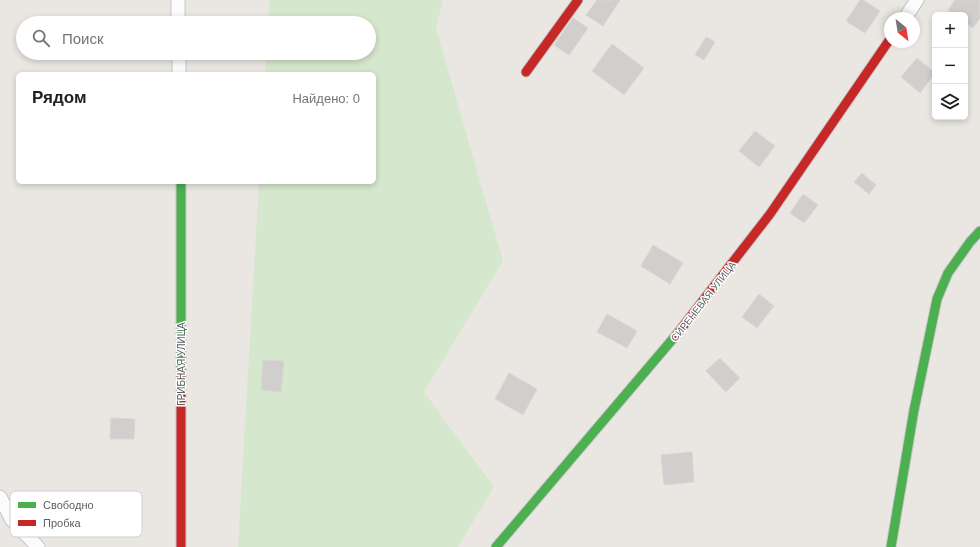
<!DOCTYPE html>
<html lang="ru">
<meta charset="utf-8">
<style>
:root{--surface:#fff;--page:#f2f2f2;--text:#202124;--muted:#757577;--line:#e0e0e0}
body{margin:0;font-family:Arial,sans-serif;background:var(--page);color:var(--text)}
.controls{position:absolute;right:12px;top:12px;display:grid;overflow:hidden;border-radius:6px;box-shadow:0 2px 6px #0003}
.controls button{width:36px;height:36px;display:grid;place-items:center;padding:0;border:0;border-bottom:1px solid var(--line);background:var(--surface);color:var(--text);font:20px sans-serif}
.compass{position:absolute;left:884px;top:12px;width:36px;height:36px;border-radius:50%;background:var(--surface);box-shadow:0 2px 6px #0003;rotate:150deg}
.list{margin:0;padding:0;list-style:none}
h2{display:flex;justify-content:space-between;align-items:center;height:52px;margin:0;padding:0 16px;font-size:17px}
h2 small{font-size:13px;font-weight:400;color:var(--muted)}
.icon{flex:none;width:22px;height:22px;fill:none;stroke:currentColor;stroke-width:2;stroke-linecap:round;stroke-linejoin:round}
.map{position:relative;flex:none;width:980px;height:547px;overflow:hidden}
.search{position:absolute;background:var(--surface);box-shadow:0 2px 6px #0003;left:16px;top:16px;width:360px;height:44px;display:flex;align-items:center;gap:10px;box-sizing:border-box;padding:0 14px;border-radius:22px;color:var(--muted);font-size:15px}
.panel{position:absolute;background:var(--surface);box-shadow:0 2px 6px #0003;left:16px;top:72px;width:360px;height:112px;border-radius:6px}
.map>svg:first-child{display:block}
</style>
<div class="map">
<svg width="980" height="547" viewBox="0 0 980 547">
<rect width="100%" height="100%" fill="#eae7e3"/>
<polygon fill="#d5e7cc" points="270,0 443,0 436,28 503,261 424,392 494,487 458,547 238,547 259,182 374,182 374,74 265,74 266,53 369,53 369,23 268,23"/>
<g fill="#d1cfcd" stroke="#dad6d2">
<polygon points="597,0 620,0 603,26 586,15"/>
<polygon points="860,0 863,0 880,11 865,33 846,21"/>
<polygon points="955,0 980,0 980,18 973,28 965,22 965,15 955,15 948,10"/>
<polygon points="573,18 588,28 569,55 554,45"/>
<polygon points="706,37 715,42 704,60 695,55"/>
<polygon points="612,44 644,68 624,95 592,71"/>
<polygon points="917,58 935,73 920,93 901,77"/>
<polygon points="755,131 775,146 759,167 739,151"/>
<polygon points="862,173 876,185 869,194 854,182"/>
<polygon points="803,194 818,205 804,223 790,213"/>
<polygon points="653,245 683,263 670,284 641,266"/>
<polygon points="759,294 774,306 757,328 742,317"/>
<polygon points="607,314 637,331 627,348 597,332"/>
<polygon points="720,358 740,378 726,392 706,371"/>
<polygon points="263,360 284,361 281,392 261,390"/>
<polygon points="509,373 537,389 523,415 495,399"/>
<polygon points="111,418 135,419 134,439 110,439"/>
<polygon points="692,452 694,482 664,485 661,455"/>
</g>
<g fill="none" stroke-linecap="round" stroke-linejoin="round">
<defs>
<g id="street">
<polyline points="178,0 178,23"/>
<polyline points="905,18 917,0"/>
<polyline points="179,53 179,74"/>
<polyline points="0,497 12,520 38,547"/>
</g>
<g id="fast">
<polyline points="181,182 181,378"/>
<polyline points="496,547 677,334"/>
<polyline points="891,547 914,410 937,299 948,273 970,242 980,231"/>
</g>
<g id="jam">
<polyline points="526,72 578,0"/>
<polyline points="677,334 770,214 890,39"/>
<polyline points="181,378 181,547"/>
</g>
</defs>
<use href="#street" stroke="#c5c5c4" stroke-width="15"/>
<use href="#fast" stroke="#c6c6c6" stroke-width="11"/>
<use href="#jam" stroke="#c6c6c6" stroke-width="11"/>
<use href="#street" stroke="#fcfbfb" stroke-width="13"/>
<use href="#fast" stroke="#4caf50" stroke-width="9"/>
<use href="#jam" stroke="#c62828" stroke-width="9"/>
</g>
<g text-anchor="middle" stroke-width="3" stroke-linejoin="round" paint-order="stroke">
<g font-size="10" fill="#595f63" stroke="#fff">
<text transform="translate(703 301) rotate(-52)" y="4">СИРЕНЕВАЯ УЛИЦА</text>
<text transform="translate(181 364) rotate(-90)" y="4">ГРИБНАЯ УЛИЦА</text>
</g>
</g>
<rect x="10" y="491" width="132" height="46" rx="6" fill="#fff" stroke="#cdcfd0" stroke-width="1"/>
<rect x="18" y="502" width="18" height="6" fill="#4caf50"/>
<rect x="18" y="520" width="18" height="6" fill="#c62828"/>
<g font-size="11" fill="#595f63">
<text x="43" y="509">Свободно</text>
<text x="43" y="527">Пробка</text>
</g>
</svg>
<div class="controls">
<button>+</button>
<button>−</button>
<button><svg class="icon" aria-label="layers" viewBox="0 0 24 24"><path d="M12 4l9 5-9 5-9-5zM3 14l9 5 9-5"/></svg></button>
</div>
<svg class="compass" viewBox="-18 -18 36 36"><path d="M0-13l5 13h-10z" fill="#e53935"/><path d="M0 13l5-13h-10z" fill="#757577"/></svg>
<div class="search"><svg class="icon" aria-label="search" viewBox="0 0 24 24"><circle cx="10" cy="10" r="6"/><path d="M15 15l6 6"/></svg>Поиск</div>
<section class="panel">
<h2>Рядом<small>Найдено: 0</small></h2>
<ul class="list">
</ul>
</section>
</div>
